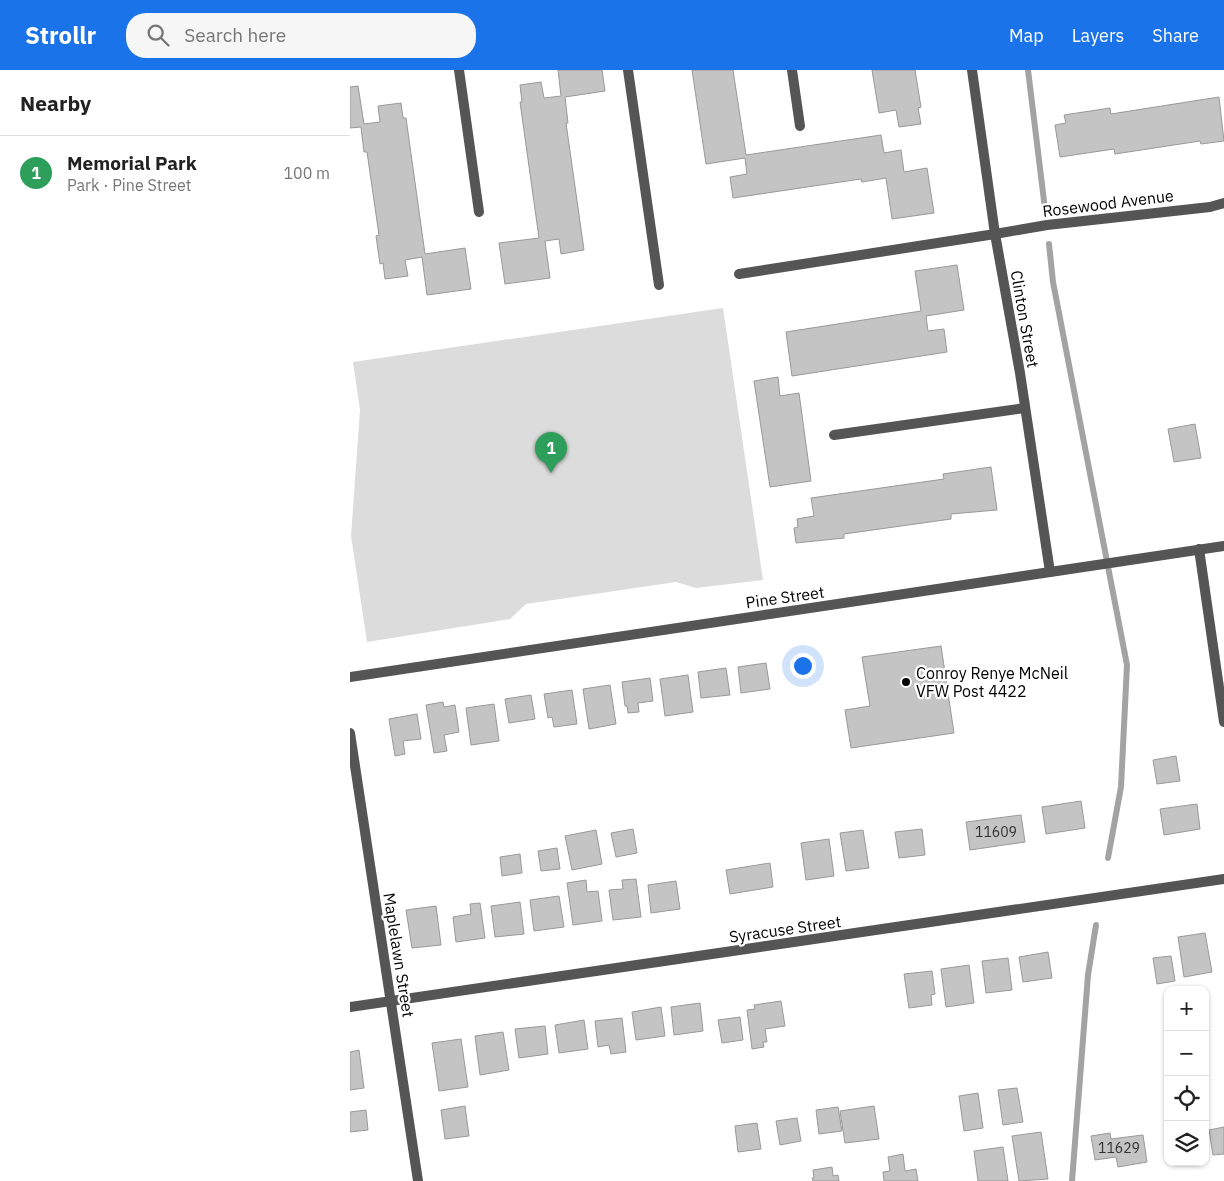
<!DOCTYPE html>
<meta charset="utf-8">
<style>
:root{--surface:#fff;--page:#f6f6f6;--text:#222;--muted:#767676;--line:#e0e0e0;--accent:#1a73e8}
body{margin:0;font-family:"IBM Plex Sans",sans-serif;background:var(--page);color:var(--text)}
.controls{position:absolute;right:15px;bottom:15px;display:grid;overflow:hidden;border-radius:10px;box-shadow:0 1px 4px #0004}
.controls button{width:45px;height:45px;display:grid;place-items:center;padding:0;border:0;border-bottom:1px solid var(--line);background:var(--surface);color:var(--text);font:25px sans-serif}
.you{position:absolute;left:452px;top:595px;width:18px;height:18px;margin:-12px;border:4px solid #fff;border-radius:50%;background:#1a73e8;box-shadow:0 0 0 8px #1a73e833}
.badge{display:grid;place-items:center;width:32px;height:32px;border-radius:50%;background:var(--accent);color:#fff;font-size:16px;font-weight:700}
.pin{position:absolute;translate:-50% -41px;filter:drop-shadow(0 1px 2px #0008)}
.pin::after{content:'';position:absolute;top:26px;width:18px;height:15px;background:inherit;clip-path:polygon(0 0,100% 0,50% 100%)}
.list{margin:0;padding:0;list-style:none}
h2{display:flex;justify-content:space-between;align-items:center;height:65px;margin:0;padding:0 20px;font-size:21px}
h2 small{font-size:16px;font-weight:400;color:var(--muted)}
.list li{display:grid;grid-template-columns:32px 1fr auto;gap:15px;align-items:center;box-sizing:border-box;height:75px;padding:0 20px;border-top:1px solid var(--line)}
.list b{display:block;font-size:19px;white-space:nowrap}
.list p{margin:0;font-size:16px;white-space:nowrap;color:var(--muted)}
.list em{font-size:16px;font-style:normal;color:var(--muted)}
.icon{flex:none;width:28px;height:28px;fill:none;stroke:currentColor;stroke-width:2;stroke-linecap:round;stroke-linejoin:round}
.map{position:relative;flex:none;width:874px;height:1111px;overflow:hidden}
header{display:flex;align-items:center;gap:30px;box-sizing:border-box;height:70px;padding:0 25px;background:var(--accent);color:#fff}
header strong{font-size:24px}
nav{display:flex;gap:28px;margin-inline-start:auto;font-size:18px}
.search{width:350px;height:45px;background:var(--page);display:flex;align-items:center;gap:12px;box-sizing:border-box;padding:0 18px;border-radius:20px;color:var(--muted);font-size:19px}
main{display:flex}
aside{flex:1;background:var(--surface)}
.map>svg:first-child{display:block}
</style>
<header>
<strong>Strollr</strong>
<div class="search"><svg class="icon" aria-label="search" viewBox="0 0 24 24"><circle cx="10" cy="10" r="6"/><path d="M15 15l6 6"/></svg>Search here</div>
<nav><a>Map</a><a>Layers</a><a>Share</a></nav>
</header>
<main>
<aside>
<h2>Nearby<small></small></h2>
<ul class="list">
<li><span class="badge" style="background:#2e9e5b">1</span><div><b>Memorial Park</b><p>Park · Pine Street</p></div><em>100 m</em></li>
</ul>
</aside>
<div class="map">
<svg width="874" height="1111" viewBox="0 0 874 1111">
<rect width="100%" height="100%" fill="#fff"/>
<polygon fill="#dcdcdc" points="373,238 413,510 346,518 326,512 176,534 160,549 17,572 1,466 10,340 3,292"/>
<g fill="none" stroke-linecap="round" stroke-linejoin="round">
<g stroke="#a3a3a3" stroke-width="6">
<polyline points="678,0 695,139"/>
<polyline points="699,174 703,212 777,595 771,717 758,788"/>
<polyline points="722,1111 738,905 746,855"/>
</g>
</g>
<g fill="#c4c4c4" stroke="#999">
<polygon points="208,0 252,0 255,21 215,27 218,53 216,53 234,180 211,184 209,169 195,171 200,208 155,214 149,173 189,168 170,32 172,32 170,15 191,12 194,28 211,26"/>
<polygon points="342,0 383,0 396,85 531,65 534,83 551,80 554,102 577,98 584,143 542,149 536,108 512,112 511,109 383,128 380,107 397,104 395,88 356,94"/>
<polygon points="522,0 565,0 571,37 568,38 571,54 549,57 546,40 529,43"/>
<polygon points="8,16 14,54 30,52 28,36 51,33 53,48 56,48 75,184 115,178 121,219 77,225 72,187 55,190 58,206 35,209 33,193 30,194 26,166 29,165 17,82 14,82 11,57 0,58 0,17"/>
<polygon points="869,27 874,71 851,74 850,71 765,84 764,79 710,87 705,55 716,53 714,45 760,38 761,44"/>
<polygon points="607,195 614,240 576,246 578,261 594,259 597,282 442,306 436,262 571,241 565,201"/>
<polygon points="428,307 430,326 449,323 461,411 420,417 404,311"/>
<polygon points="845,354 851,388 824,392 818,359"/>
<polygon points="641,397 647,440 601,444 601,449 494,464 494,468 446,473 444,458 448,457 447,449 464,446 461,428 594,409 593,404"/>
<polygon points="591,576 604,663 501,678 495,640 520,636 512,587"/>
<polygon points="416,593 420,619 391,623 388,597"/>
<polygon points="376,598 380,625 351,628 348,602"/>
<polygon points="338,605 343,642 315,646 310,609"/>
<polygon points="300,608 303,631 288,633 289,642 278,643 277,636 275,636 272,612"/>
<polygon points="260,615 266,654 239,659 233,619"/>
<polygon points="222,620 227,654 204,657 202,647 198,648 194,624"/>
<polygon points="181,625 185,649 159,653 155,629"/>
<polygon points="93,632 94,637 105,635 109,662 94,665 97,681 84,683 76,635"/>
<polygon points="144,634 149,671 121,675 116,638"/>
<polygon points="67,644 71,669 53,671 55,684 45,686 39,649"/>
<polygon points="826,686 830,711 807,714 803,690"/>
<polygon points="731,731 735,758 696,764 692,737"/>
<polygon points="847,734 850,759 814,765 810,739"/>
<polygon points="671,745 675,772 620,780 616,752"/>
<polygon points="283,759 287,783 266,787 261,763"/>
<polygon points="572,759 575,785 549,788 545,762"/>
<polygon points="246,760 252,794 222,800 215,766"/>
<polygon points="513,760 519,798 496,801 490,763"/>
<polygon points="479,769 484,806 456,810 451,773"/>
<polygon points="207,778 210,799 191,801 188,781"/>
<polygon points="170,784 172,803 152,806 150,787"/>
<polygon points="420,793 423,817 380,824 376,800"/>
<polygon points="286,809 291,847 263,850 259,820 273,819 272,810"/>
<polygon points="236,810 237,822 248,821 252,851 223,855 217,813"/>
<polygon points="326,811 330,839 301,843 298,815"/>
<polygon points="209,826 214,857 184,861 180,830"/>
<polygon points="170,832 174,864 145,867 141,836"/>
<polygon points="130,833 135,868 106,872 103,847 121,844 120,834"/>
<polygon points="86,836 91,875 62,878 56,840"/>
<polygon points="855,863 862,902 834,907 828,867"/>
<polygon points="698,882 702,908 673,912 669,887"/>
<polygon points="821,886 825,911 807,914 803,888"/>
<polygon points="658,888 662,920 636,923 632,891"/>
<polygon points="619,895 624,933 596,937 591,899"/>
<polygon points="582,901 585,924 581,925 582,935 559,938 554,904"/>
<polygon points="431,931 435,956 415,959 417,972 413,972 414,977 402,979 397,940 405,939 404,935"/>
<polygon points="350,933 353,961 324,965 321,937"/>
<polygon points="311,937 315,966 286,970 282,942"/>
<polygon points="390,947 393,970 372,973 368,950"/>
<polygon points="272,948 276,982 261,984 259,975 248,977 245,951"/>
<polygon points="234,950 238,979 209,983 205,955"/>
<polygon points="195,956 198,984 169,988 165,959"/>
<polygon points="153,962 159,1000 130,1005 125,966"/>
<polygon points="111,969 118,1017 89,1021 82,973"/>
<polygon points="9,980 14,1018 0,1020 0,982"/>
<polygon points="667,1018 673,1052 653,1055 648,1020"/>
<polygon points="628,1023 633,1058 614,1061 609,1026"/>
<polygon points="115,1036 119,1066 95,1069 91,1040"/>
<polygon points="524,1036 529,1069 495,1073 490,1041"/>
<polygon points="488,1037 492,1061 469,1064 466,1040"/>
<polygon points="16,1040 18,1060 0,1062 0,1042"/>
<polygon points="447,1048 451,1071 430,1075 426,1051"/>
<polygon points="407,1053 411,1079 388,1082 385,1056"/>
<polygon points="874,1057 874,1084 863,1085 859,1060"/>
<polygon points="691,1062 698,1109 669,1111 662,1066"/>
<polygon points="760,1063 761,1069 793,1065 797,1092 768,1097 766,1087 745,1090 741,1066"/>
<polygon points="653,1077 658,1111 628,1111 624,1081"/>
<polygon points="553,1084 555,1101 566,1099 568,1111 534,1111 533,1102 540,1101 538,1087"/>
<polygon points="482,1097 483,1106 488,1105 489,1111 463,1111 462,1108 464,1108 463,1100"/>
</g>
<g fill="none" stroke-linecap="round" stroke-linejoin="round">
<g stroke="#555" stroke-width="10">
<polyline points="109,0 129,142"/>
<polyline points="278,0 309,215"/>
<polyline points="442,0 450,56"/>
<polyline points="389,204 645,164"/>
<polyline points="484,365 675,338"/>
</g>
<g stroke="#555" stroke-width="10">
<polyline points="622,0 645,164 670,303 700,502"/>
<polyline points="645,164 697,155 860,137 874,133"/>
<polyline points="849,479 874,652"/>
<polyline points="0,607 874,476"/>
<polyline points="0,663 68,1111"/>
<polyline points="0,937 874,809"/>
</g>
</g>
<circle fill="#000" stroke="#fff" stroke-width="2" cx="556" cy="612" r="5"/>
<g text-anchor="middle" stroke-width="4.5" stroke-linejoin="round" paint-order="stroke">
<g font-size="14" fill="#313131">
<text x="646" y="767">11609</text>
<text x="769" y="1083">11629</text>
</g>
<g font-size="16" fill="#000" stroke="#fff">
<text transform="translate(758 133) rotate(-7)" y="6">Rosewood Avenue</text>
<text transform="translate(675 249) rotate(80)" y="6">Clinton Street</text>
<text transform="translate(435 527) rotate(-8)" y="6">Pine Street</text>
<text transform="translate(435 859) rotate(-8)" y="6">Syracuse Street</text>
<text transform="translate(49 885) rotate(81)" y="6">Maplelawn Street</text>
</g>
<g font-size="16" fill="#000" stroke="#fff" text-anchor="start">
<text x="566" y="609">Conroy Renye McNeil<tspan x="566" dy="18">VFW Post 4422</tspan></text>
</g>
</g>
</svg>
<div class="controls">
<button>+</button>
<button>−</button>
<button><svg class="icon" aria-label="locate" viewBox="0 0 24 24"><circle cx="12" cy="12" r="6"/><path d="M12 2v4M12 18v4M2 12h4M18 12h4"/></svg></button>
<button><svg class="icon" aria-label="layers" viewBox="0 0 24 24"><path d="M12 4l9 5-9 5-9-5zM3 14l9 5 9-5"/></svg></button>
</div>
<div class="you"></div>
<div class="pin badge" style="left:201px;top:403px;background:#2e9e5b">1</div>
</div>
</main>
